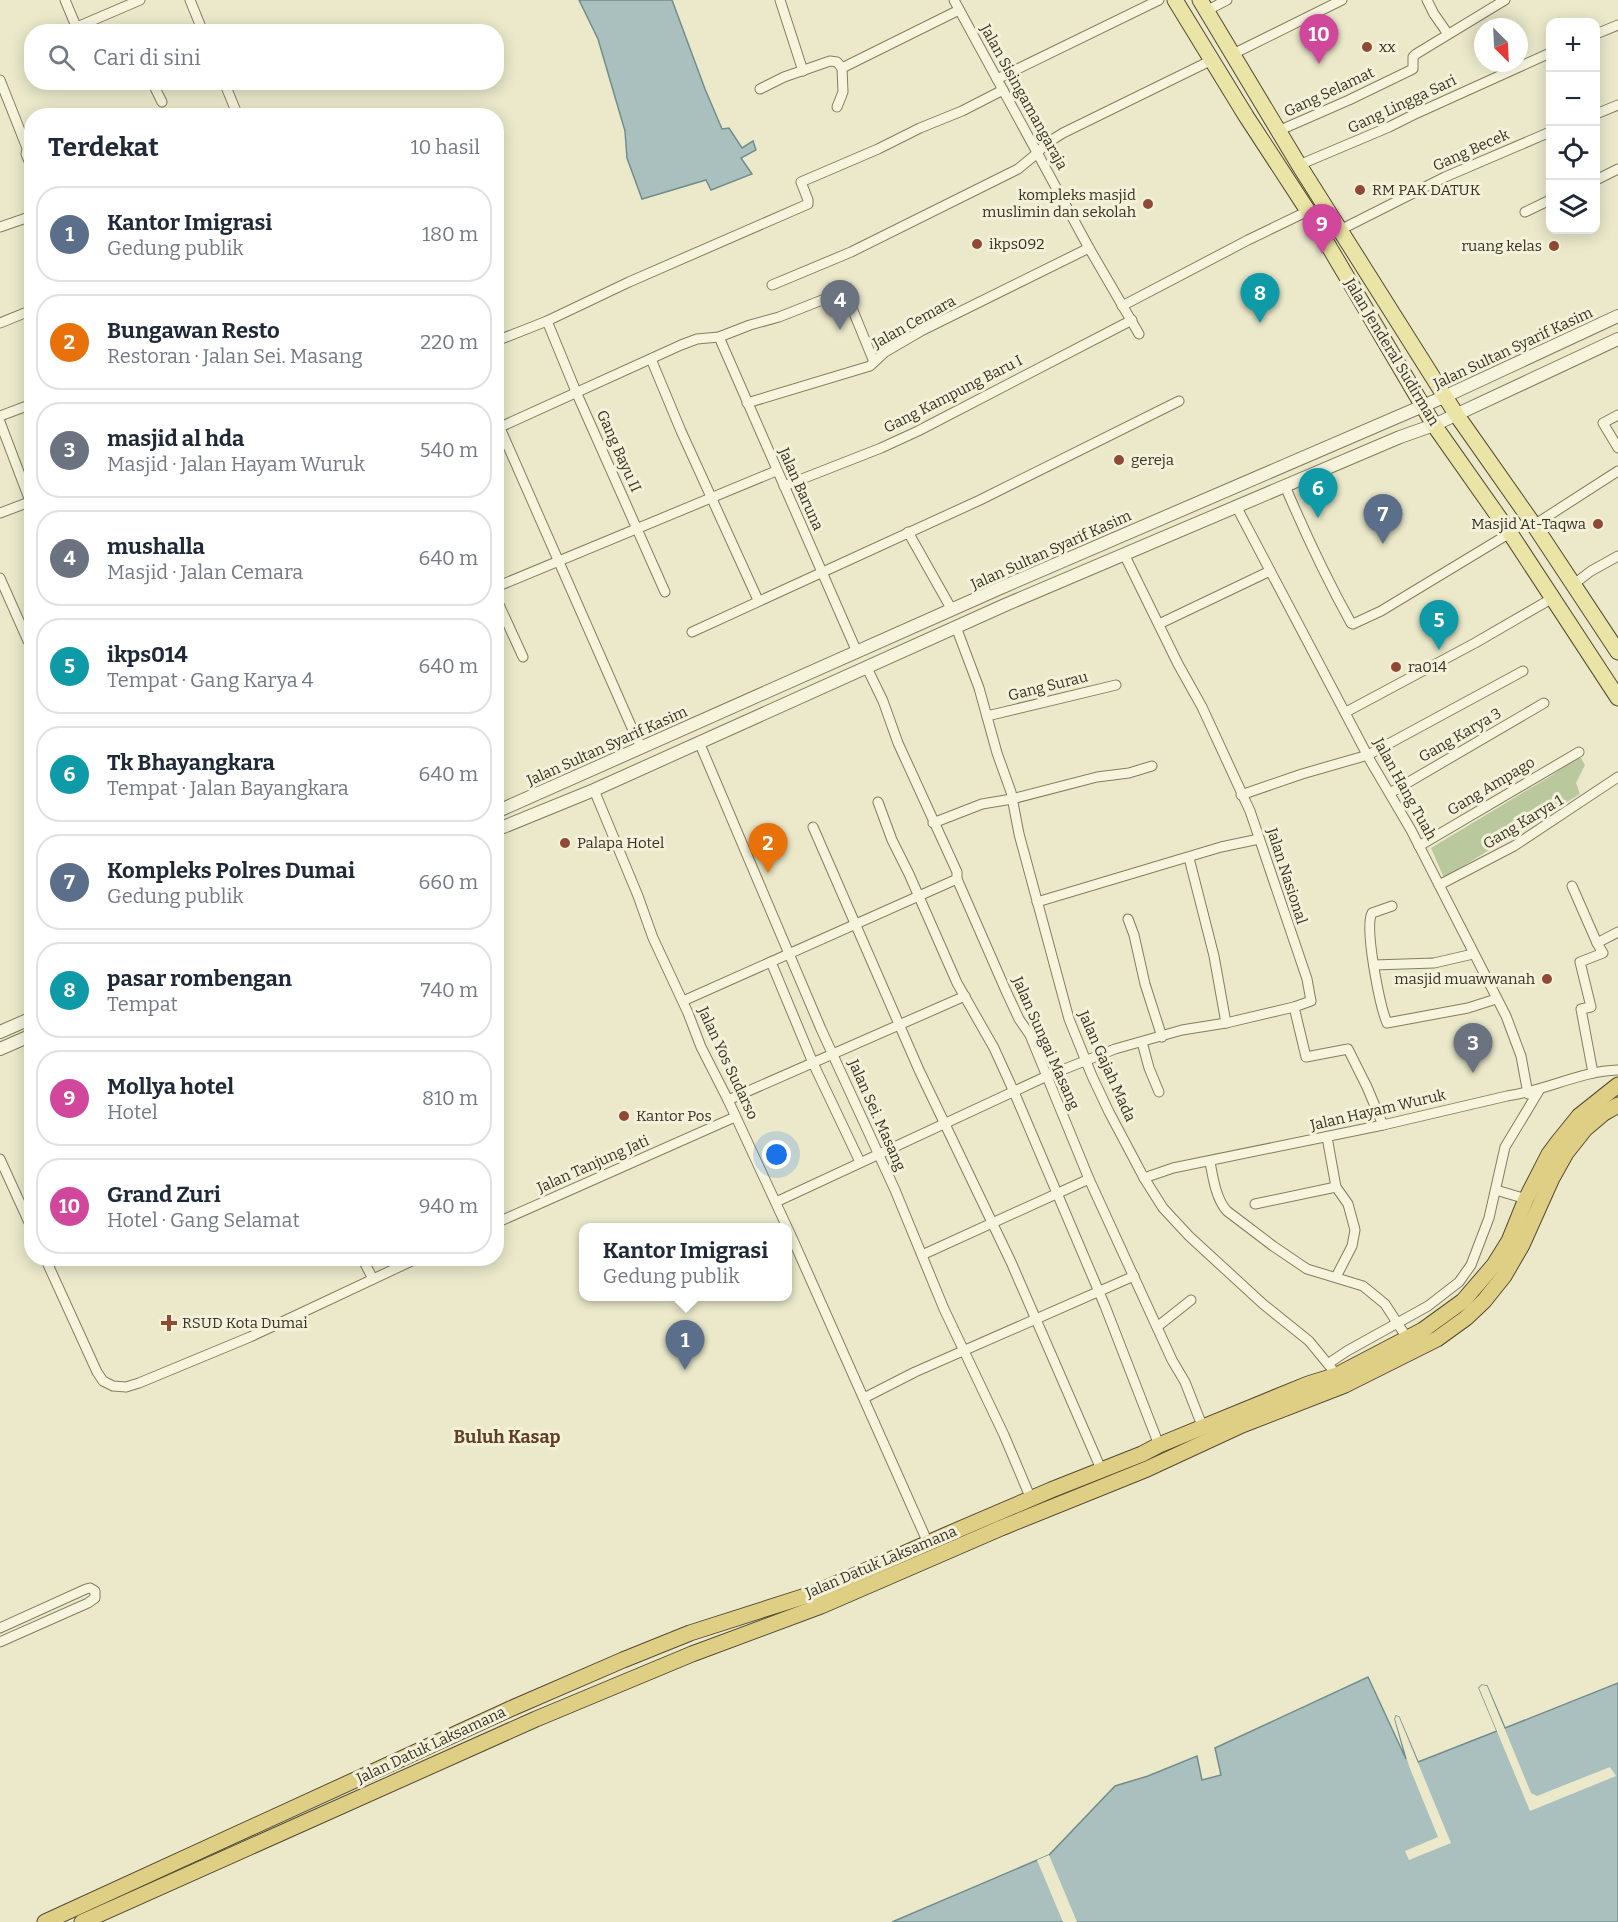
<!DOCTYPE html>
<html lang="id">
<meta charset="utf-8">
<style>
:root{--surface:#fff;--page:#f2f2f3;--text:#1f2937;--muted:#747a83;--line:#e0e1e3;--accent:#8f4a35}
body{margin:0;font-family:Bitter,serif;background:var(--page);color:var(--text)}
.controls{position:absolute;right:18px;top:18px;display:grid;overflow:hidden;border-radius:12px;box-shadow:0 3px 15px #0003}
.controls button{width:54px;height:54px;display:grid;place-items:center;padding:0;border:0;border-bottom:2px solid var(--line);background:var(--surface);color:var(--text);font:30px sans-serif}
.compass{position:absolute;left:1474px;top:18px;width:54px;height:54px;border-radius:50%;background:var(--surface);box-shadow:0 3px 15px #0003;rotate:156deg}
.you{position:absolute;left:777px;top:1155px;width:21px;height:21px;margin:-15px;border:4px solid #fff;border-radius:50%;background:#1a73e8;box-shadow:0 0 0 9px #1a73e833}
.badge{display:grid;place-items:center;width:39px;height:39px;border-radius:50%;background:var(--accent);color:#fff;font-size:20px;font-weight:700}
.pin{position:absolute;translate:-50% -50px;filter:drop-shadow(0 2px 3px #0008)}
.pin::after{content:'';position:absolute;top:32px;width:21px;height:18px;background:inherit;clip-path:polygon(0 0,100% 0,50% 100%)}
.popup{position:absolute;left:579px;top:1223px;width:213px;height:78px;box-sizing:border-box;display:grid;place-content:center;border-radius:12px;background:var(--surface);filter:drop-shadow(0 2px 4px #0005);font-size:20px;white-space:nowrap;color:var(--muted)}
.popup b{font-size:22px;color:var(--text)}
.popup::after{content:'';position:absolute;left:50%;top:100%;margin-left:-12px;border:12px solid transparent;border-top-color:var(--surface)}
.list{margin:0;padding:0;list-style:none}
h2{display:flex;justify-content:space-between;align-items:center;height:78px;margin:0;padding:0 24px;font-size:26px}
h2 small{font-size:20px;font-weight:400;color:var(--muted)}
.list li{display:grid;grid-template-columns:39px 1fr auto;gap:18px;align-items:center;box-sizing:border-box;height:96px;margin:0 12px 12px;padding:0 12px;border:2px solid var(--line);border-radius:24px}
.list b{display:block;font-size:22px;white-space:nowrap}
.list p{margin:0;font-size:20px;white-space:nowrap;color:var(--muted)}
.list em{font-size:20px;font-style:normal;color:var(--muted)}
.icon{flex:none;width:33px;height:33px;fill:none;stroke:currentColor;stroke-width:2;stroke-linecap:round;stroke-linejoin:round}
.map{position:relative;flex:none;width:1618px;height:1922px;overflow:hidden}
.search{position:absolute;background:var(--surface);box-shadow:0 3px 15px #0003;left:24px;top:24px;width:480px;height:66px;display:flex;align-items:center;gap:15px;box-sizing:border-box;padding:0 21px;border-radius:24px;color:var(--muted);font-size:22px}
.panel{position:absolute;background:var(--surface);box-shadow:0 3px 15px #0003;left:24px;top:108px;width:480px;height:1158px;border-radius:24px}
.map>svg:first-child{display:block}
</style>
<div class="map">
<svg width="1618" height="1922" viewBox="0 0 1618 1922">
<rect width="100%" height="100%" fill="#ebe9ca"/>
<polygon fill="#bac89e" points="1576,758 1581,758 1585,765 1576,783 1580,794 1444,878 1431,848 1554,774"/>
<g fill="#aac0be" stroke="#718e8d" stroke-width="1.5">
<polygon points="579,0 672,0 705,89 722,129 729,128 742,148 753,141 756,150 741,158 752,174 711,190 706,180 642,199 627,158 625,131 598,39"/>
<polygon points="1368,1677 1406,1759 1395,1719 1396,1716 1399,1717 1418,1762 1497,1731 1479,1688 1482,1685 1487,1686 1505,1728 1618,1683 1618,1922 892,1922 1049,1855 1115,1786 1148,1776 1197,1756 1202,1780 1221,1775 1215,1748"/>
</g>
<g fill="#ebe9ca">
<polygon points="1482,1685 1487,1686 1531,1793 1537,1796 1610,1767 1616,1776 1530,1811 1479,1688"/>
<polygon points="1396,1716 1399,1717 1451,1843 1409,1860 1405,1851 1438,1837 1409,1766 1395,1719"/>
<polygon points="1049,1855 1077,1922 1063,1922 1037,1860"/>
</g>
<g fill="none" stroke-linecap="round" stroke-linejoin="round">
<defs>
<g id="minor">
<polyline points="65,0 78,31"/>
<polyline points="190,0 203,32"/>
<polyline points="780,0 803,71"/>
<polyline points="954,0 1089,248 1139,334"/>
<polyline points="1427,0 1434,14 1448,34"/>
<polyline points="1206,11 1227,0"/>
<polyline points="77,27 140,0"/>
<polyline points="1596,34 1618,25"/>
<polyline points="1233,54 1342,0"/>
<polyline points="997,79 1159,0"/>
<polyline points="0,80 27,148 26,154 32,168"/>
<polyline points="152,82 162,102"/>
<polyline points="224,82 238,116"/>
<polyline points="760,89 784,77 830,61 837,62 842,68 959,10"/>
<polyline points="837,107 843,92 842,68"/>
<polyline points="1596,114 1618,105"/>
<polyline points="1278,131 1349,100 1413,69 1413,57 1416,54 1505,0"/>
<polyline points="1299,165 1389,127 1413,115 1550,53"/>
<polyline points="1596,180 1618,169"/>
<polyline points="1525,212 1550,200"/>
<polyline points="0,227 32,216"/>
<polyline points="1340,230 1445,177 1550,132"/>
<polyline points="772,285 851,252 1018,169 1035,155 1047,143 1063,133 1212,60"/>
<polyline points="1122,306 1248,240 1308,211"/>
<polyline points="547,321 577,394 665,592"/>
<polyline points="0,323 32,310"/>
<polyline points="719,337 857,652"/>
<polyline points="496,341 547,321 629,282 808,204 808,200 801,182 878,149 920,128 962,111 1003,90"/>
<polyline points="651,359 681,431 758,600"/>
<polyline points="747,403 870,366 885,352 921,331 1089,248"/>
<polyline points="1618,415 1603,423 1618,448"/>
<polyline points="0,416 32,404"/>
<polyline points="0,422 30,501"/>
<polyline points="500,428 632,728"/>
<polyline points="496,429 681,345 697,339 719,337 750,325 779,317 845,291 874,362"/>
<polyline points="784,486 881,448 918,431 1132,320"/>
<path d="M1285,486C1305,533 1326,578 1351,623L1353,624L1381,611L1510,533"/>
<polyline points="1236,506 1371,762 1411,830 1506,1016 1521,1056 1528,1094"/>
<polyline points="0,513 32,501"/>
<polyline points="1534,525 1618,471"/>
<polyline points="908,532 952,610"/>
<polyline points="0,578 28,641"/>
<polyline points="1574,584 1591,571 1618,556"/>
<polyline points="496,587 776,471"/>
<polyline points="496,598 523,657"/>
<polyline points="1159,624 1270,571"/>
<polyline points="956,627 979,688 997,753 1011,792 1019,834 1069,1019 1092,1076 1109,1112 1144,1178 1163,1208 1189,1236 1263,1304 1309,1341 1337,1375"/>
<polyline points="692,632 980,500 1179,401"/>
<polyline points="867,668 883,701 898,743 957,872 957,879 1006,991 1019,1019 1030,1035 1089,1179 1172,1360 1185,1382 1203,1428"/>
<polyline points="1346,712 1475,643 1551,599"/>
<polyline points="987,716 1116,685"/>
<polyline points="634,732 641,747"/>
<polyline points="699,742 821,1029 895,1190 944,1309 1004,1435 1031,1499"/>
<polyline points="594,790 638,896 653,938 688,1013 701,1047 728,1100 793,1240 928,1543"/>
<polyline points="1390,793 1544,703"/>
<polyline points="1241,795 1302,774 1368,755 1523,671"/>
<polyline points="878,802 892,840 909,874 957,983 994,1048 1014,1092 1105,1306 1159,1445"/>
<polyline points="933,823 982,804 1012,799 1097,777 1129,773 1152,766"/>
<polyline points="813,827 919,1070 1011,1262 1101,1469"/>
<polyline points="1419,846 1579,752"/>
<polyline points="1189,858 1214,956 1226,1023"/>
<polyline points="1439,885 1514,846 1618,777"/>
<polyline points="1572,886 1597,943"/>
<polyline points="1037,902 1221,847 1259,839"/>
<path d="M1392,906L1372,913C1364,928 1380,1006 1387,1023L1468,1008L1496,999"/>
<polyline points="1128,919 1134,935 1145,984 1162,1037"/>
<polyline points="771,962 813,1063 860,1162"/>
<polyline points="1374,965 1434,963 1473,954"/>
<polyline points="683,1001 957,879"/>
<polyline points="1294,1007 1306,1057 1348,1049 1367,1087 1383,1125"/>
<polyline points="1142,1042 1149,1068 1159,1092"/>
<polyline points="1593,1073 1581,1009 1591,1007 1580,962 1603,953 1597,943 1618,932"/>
<polyline points="728,1100 965,996"/>
<polyline points="1327,1137 1336,1187 1348,1204 1355,1230 1352,1246 1336,1277"/>
<polyline points="0,1159 32,1229"/>
<path d="M1210,1162C1213,1178 1216,1199 1227,1211L1273,1246L1307,1269L1363,1286L1385,1304L1407,1338"/>
<path d="M1144,1178L1173,1168L1383,1125L1507,1096C1545,1091 1580,1071 1618,1070"/>
<polyline points="1496,1190 1526,1199"/>
<polyline points="776,1202 1047,1076 1115,1049 1182,1030 1226,1023 1294,1007 1311,1001 1307,979 1250,811 1202,707 1178,664 1124,554"/>
<polyline points="1255,1204 1336,1187"/>
<polyline points="496,1223 735,1117"/>
<polyline points="922,1255 1089,1179"/>
<polyline points="45,1258 97,1372 103,1381 113,1386 126,1387 139,1383 250,1337 418,1258"/>
<polyline points="362,1258 373,1279"/>
<polyline points="1157,1327 1191,1300"/>
<polyline points="1329,1363 1347,1351 1428,1306 1459,1282 1471,1265 1489,1218 1505,1147 1540,1089"/>
<polyline points="864,1398 915,1372 1134,1276"/>
<polyline points="0,1628 86,1589 90,1588 95,1591 95,1598 88,1603 0,1642"/>
</g>
<g id="tertiary">
<polyline points="496,812 998,589 1446,396 1618,316"/>
<polyline points="496,830 594,790 1005,605 1400,437 1434,425 1618,339"/>
<polyline points="0,1032 32,1018"/>
<polyline points="0,1049 32,1035"/>
</g>
<g id="primary">
<polyline points="1175,0 1246,116 1308,211 1434,425 1510,533 1618,698"/>
<polyline points="1200,0 1299,165 1456,414 1534,525 1618,652"/>
</g>
<g id="trunk">
<polyline points="45,1922 510,1709 623,1660 690,1633 815,1593 946,1535 1051,1490 1142,1454 1159,1445 1308,1384 1337,1375 1423,1330 1463,1301 1494,1265 1509,1241 1526,1199 1549,1154 1558,1142 1579,1116 1618,1085"/>
<polyline points="82,1922 536,1719 692,1654 821,1606 1001,1528 1147,1469 1242,1425 1345,1385 1437,1339 1466,1318 1484,1301 1504,1276 1522,1245 1552,1178 1566,1153 1585,1129 1604,1113 1618,1105"/>
</g>
</defs>
<use href="#minor" stroke="#867d60" stroke-width="11"/>
<use href="#tertiary" stroke="#867d60" stroke-width="14"/>
<use href="#primary" stroke="#554b33" stroke-width="17"/>
<use href="#trunk" stroke="#554b33" stroke-width="17"/>
<use href="#minor" stroke="#f6f4dd" stroke-width="9"/>
<use href="#tertiary" stroke="#f6f4dd" stroke-width="12"/>
<use href="#primary" stroke="#eae4a6" stroke-width="15"/>
<use href="#trunk" stroke="#decf85" stroke-width="15"/>
</g>
<g fill="#8f4a35" stroke="#f3f1d9" stroke-width="2">
<circle cx="1367" cy="47" r="6"/>
<circle cx="1360" cy="190" r="6"/>
<circle cx="1148" cy="204" r="6"/>
<circle cx="977" cy="244" r="6"/>
<circle cx="1554" cy="246" r="6"/>
<circle cx="1119" cy="460" r="6"/>
<circle cx="1598" cy="524" r="6"/>
<circle cx="1396" cy="667" r="6"/>
<circle cx="565" cy="843" r="6"/>
<circle cx="1547" cy="979" r="6"/>
<circle cx="624" cy="1116" r="6"/>
<path d="M166 1314h6v6h6v6h-6v6h-6v-6h-6v-6h6z"/>
</g>
<g text-anchor="middle" stroke-width="6" stroke-linejoin="round" paint-order="stroke">
<g font-size="15" fill="#383222" stroke="#f3f1d9" text-anchor="start">
<text x="1379" y="52">xx</text>
<text x="1372" y="195">RM PAK DATUK</text>
<text x="1136" y="200" text-anchor="end">kompleks masjid<tspan x="1136" dy="17">muslimin dan sekolah</tspan></text>
<text x="989" y="249">ikps092</text>
<text x="1542" y="251" text-anchor="end">ruang kelas</text>
<text x="1131" y="465">gereja</text>
<text x="1586" y="529" text-anchor="end">Masjid At-Taqwa</text>
<text x="1408" y="672">ra014</text>
<text x="577" y="848">Palapa Hotel</text>
<text x="1535" y="984" text-anchor="end">masjid muawwanah</text>
<text x="636" y="1121">Kantor Pos</text>
<text x="182" y="1328">RSUD Kota Dumai</text>
</g>
<g font-size="15" fill="#383222" stroke="#f3f1d9">
<text transform="translate(1329 92) rotate(-25)" y="5">Gang Selamat</text>
<text transform="translate(1024 97) rotate(61)" y="5">Jalan Sisingamangaraja</text>
<text transform="translate(1402 104) rotate(-25)" y="5">Gang Lingga Sari</text>
<text transform="translate(1471 150) rotate(-24)" y="5">Gang Becek</text>
<text transform="translate(914 322) rotate(-29)" y="5">Jalan Cemara</text>
<text transform="translate(1513 348) rotate(-25)" y="5">Jalan Sultan Syarif Kasim</text>
<text transform="translate(1392 352) rotate(59)" y="5">Jalan Jenderal Sudirman</text>
<text transform="translate(953 394) rotate(-27)" y="5">Gang Kampung Baru I</text>
<text transform="translate(619 451) rotate(66)" y="5">Gang Bayu II</text>
<text transform="translate(801 489) rotate(66)" y="5">Jalan Baruna</text>
<text transform="translate(1051 550) rotate(-24)" y="5">Jalan Sultan Syarif Kasim</text>
<text transform="translate(1048 686) rotate(-14)" y="5">Gang Surau</text>
<text transform="translate(1460 735) rotate(-30)" y="5">Gang Karya 3</text>
<text transform="translate(607 746) rotate(-24)" y="5">Jalan Sultan Syarif Kasim</text>
<text transform="translate(1491 786) rotate(-31)" y="5">Gang Ampago</text>
<text transform="translate(1405 789) rotate(61)" y="5">Jalan Hang Tuah</text>
<text transform="translate(1523 822) rotate(-31)" y="5">Gang Karya 1</text>
<text transform="translate(1287 876) rotate(72)" y="5">Jalan Nasional</text>
<text transform="translate(1046 1043) rotate(66)" y="5">Jalan Sungai Masang</text>
<text transform="translate(728 1063) rotate(65)" y="5">Jalan Yos Sudarso</text>
<text transform="translate(1107 1066) rotate(66)" y="5">Jalan Gajah Mada</text>
<text transform="translate(1378 1110) rotate(-13)" y="5">Jalan Hayam Wuruk</text>
<text transform="translate(877 1115) rotate(66)" y="5">Jalan Sei. Masang</text>
<text transform="translate(593 1164) rotate(-24)" y="5">Jalan Tanjung Jati</text>
<text transform="translate(881 1562) rotate(-23)" y="5">Jalan Datuk Laksamana</text>
<text transform="translate(431 1745) rotate(-25)" y="5">Jalan Datuk Laksamana</text>
</g>
<g font-size="18" font-weight="bold" fill="#613f25" stroke="#f3f1d9">
<text x="507" y="1443">Buluh Kasap</text>
</g>
</g>
</svg>
<div class="controls">
<button>+</button>
<button>−</button>
<button><svg class="icon" aria-label="locate" viewBox="0 0 24 24"><circle cx="12" cy="12" r="6"/><path d="M12 2v4M12 18v4M2 12h4M18 12h4"/></svg></button>
<button><svg class="icon" aria-label="layers" viewBox="0 0 24 24"><path d="M12 4l9 5-9 5-9-5zM3 14l9 5 9-5"/></svg></button>
</div>
<svg class="compass" viewBox="-18 -18 36 36"><path d="M0-13l5 13h-10z" fill="#e53935"/><path d="M0 13l5-13h-10z" fill="#747a83"/></svg>
<div class="you"></div>
<div class="pin badge" style="left:685px;top:1370px;background:#5c6f8a">1</div>
<div class="popup"><b>Kantor Imigrasi</b>Gedung publik</div>
<div class="pin badge" style="left:768px;top:873px;background:#e8710a">2</div>
<div class="pin badge" style="left:1473px;top:1073px;background:#6b7280">3</div>
<div class="pin badge" style="left:840px;top:330px;background:#6b7280">4</div>
<div class="pin badge" style="left:1439px;top:650px;background:#0f9aa8">5</div>
<div class="pin badge" style="left:1318px;top:518px;background:#0f9aa8">6</div>
<div class="pin badge" style="left:1383px;top:544px;background:#5c6f8a">7</div>
<div class="pin badge" style="left:1260px;top:323px;background:#0f9aa8">8</div>
<div class="pin badge" style="left:1322px;top:254px;background:#d1479c">9</div>
<div class="pin badge" style="left:1319px;top:64px;background:#d1479c">10</div>
<div class="search"><svg class="icon" aria-label="search" viewBox="0 0 24 24"><circle cx="10" cy="10" r="6"/><path d="M15 15l6 6"/></svg>Cari di sini</div>
<section class="panel">
<h2>Terdekat<small>10 hasil</small></h2>
<ul class="list">
<li><span class="badge" style="background:#5c6f8a">1</span><div><b>Kantor Imigrasi</b><p>Gedung publik</p></div><em>180 m</em></li>
<li><span class="badge" style="background:#e8710a">2</span><div><b>Bungawan Resto</b><p>Restoran · Jalan Sei. Masang</p></div><em>220 m</em></li>
<li><span class="badge" style="background:#6b7280">3</span><div><b>masjid al hda</b><p>Masjid · Jalan Hayam Wuruk</p></div><em>540 m</em></li>
<li><span class="badge" style="background:#6b7280">4</span><div><b>mushalla</b><p>Masjid · Jalan Cemara</p></div><em>640 m</em></li>
<li><span class="badge" style="background:#0f9aa8">5</span><div><b>ikps014</b><p>Tempat · Gang Karya 4</p></div><em>640 m</em></li>
<li><span class="badge" style="background:#0f9aa8">6</span><div><b>Tk Bhayangkara</b><p>Tempat · Jalan Bayangkara</p></div><em>640 m</em></li>
<li><span class="badge" style="background:#5c6f8a">7</span><div><b>Kompleks Polres Dumai</b><p>Gedung publik</p></div><em>660 m</em></li>
<li><span class="badge" style="background:#0f9aa8">8</span><div><b>pasar rombengan</b><p>Tempat</p></div><em>740 m</em></li>
<li><span class="badge" style="background:#d1479c">9</span><div><b>Mollya hotel</b><p>Hotel</p></div><em>810 m</em></li>
<li><span class="badge" style="background:#d1479c">10</span><div><b>Grand Zuri</b><p>Hotel · Gang Selamat</p></div><em>940 m</em></li>
</ul>
</section>
</div>
